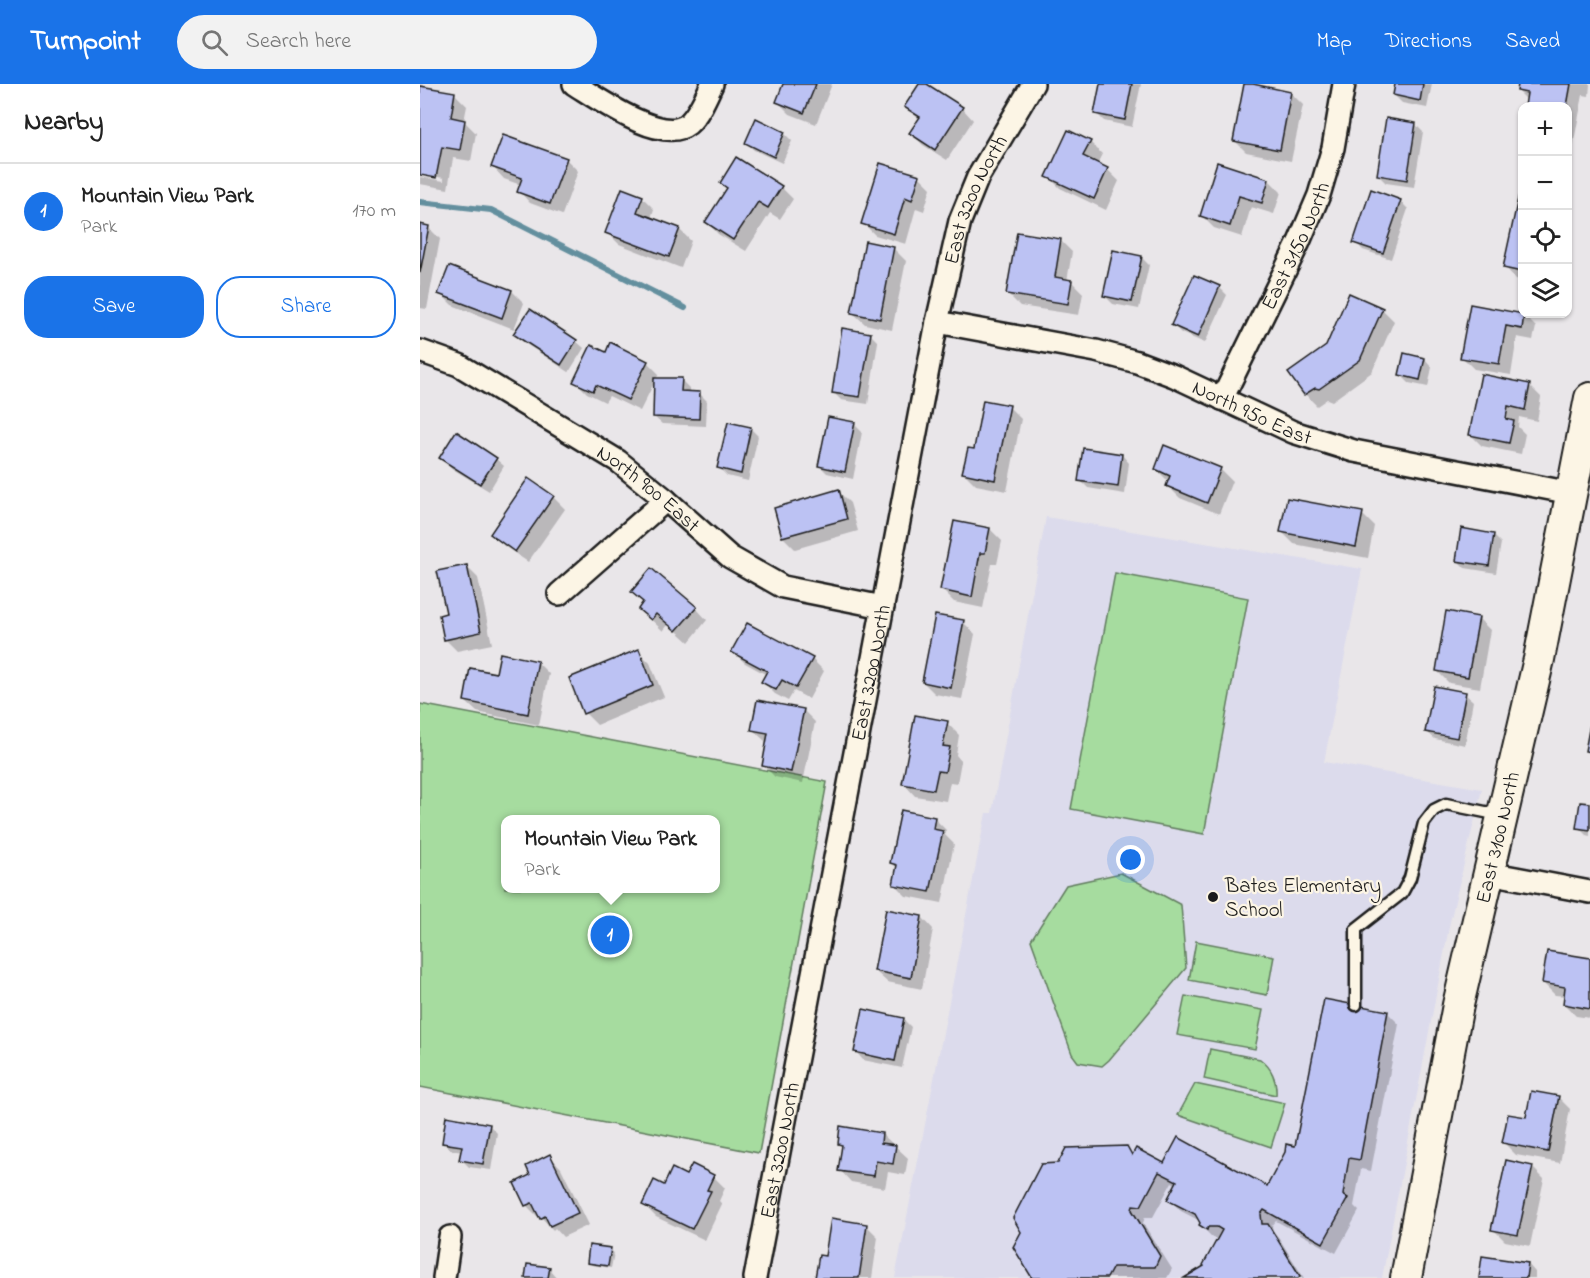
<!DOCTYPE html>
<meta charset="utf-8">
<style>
:root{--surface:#fff;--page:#f2f2f2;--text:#222;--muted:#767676;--line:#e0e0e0;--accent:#1a73e8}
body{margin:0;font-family:"Indie Flower",sans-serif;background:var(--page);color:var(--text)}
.controls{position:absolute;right:18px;top:18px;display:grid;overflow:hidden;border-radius:12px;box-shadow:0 2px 4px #0004}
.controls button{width:54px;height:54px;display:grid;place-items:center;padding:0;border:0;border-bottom:2px solid var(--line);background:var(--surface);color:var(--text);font:30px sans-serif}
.you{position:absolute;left:711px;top:776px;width:21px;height:21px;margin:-15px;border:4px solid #fff;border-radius:50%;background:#1a73e8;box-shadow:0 0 0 9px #1a73e833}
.badge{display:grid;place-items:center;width:39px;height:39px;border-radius:50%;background:var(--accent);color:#fff;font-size:20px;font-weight:700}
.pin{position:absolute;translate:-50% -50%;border:3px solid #fff;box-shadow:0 2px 6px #0006}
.popup{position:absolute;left:81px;top:731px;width:219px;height:78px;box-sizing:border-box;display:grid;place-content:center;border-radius:12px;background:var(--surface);filter:drop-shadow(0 2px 4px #0005);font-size:20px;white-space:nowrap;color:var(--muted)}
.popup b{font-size:22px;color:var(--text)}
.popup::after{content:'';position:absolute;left:50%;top:100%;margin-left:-12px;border:12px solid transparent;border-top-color:var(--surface)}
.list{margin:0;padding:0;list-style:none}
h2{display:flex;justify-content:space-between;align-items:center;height:78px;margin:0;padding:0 24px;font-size:26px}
h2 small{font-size:20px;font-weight:400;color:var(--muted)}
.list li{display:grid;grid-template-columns:39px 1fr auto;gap:18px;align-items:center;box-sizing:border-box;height:96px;padding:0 24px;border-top:2px solid var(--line)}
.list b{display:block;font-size:22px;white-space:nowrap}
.list p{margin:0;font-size:20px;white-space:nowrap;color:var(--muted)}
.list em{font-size:20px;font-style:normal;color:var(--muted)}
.actions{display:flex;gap:12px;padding:18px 24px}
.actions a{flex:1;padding:14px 0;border:2px solid var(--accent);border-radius:24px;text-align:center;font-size:21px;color:var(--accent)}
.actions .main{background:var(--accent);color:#fff}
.icon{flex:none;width:33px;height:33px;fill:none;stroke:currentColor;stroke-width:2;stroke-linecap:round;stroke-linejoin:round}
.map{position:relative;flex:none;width:1170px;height:1194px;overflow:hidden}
header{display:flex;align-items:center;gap:36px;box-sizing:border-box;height:84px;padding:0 30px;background:var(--accent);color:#fff}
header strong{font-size:28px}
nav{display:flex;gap:33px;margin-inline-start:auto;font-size:21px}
.search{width:420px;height:54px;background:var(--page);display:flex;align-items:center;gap:15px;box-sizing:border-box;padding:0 21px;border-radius:33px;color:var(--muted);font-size:22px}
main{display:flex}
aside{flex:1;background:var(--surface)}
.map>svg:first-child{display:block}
</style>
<header>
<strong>Turnpoint</strong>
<div class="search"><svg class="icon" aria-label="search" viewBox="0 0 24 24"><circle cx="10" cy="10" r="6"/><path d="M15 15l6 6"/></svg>Search here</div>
<nav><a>Map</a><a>Directions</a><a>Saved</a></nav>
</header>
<main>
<aside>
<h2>Nearby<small></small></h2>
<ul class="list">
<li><span class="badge">1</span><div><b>Mountain View Park</b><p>Park</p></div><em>170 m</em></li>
</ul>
<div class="actions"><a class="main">Save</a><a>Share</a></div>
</aside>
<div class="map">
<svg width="1170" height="1194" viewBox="0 0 1170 1194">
<rect width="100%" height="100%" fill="#e9e6e9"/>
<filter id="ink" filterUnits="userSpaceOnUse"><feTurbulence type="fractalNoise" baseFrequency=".0167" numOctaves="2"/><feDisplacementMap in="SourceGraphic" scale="12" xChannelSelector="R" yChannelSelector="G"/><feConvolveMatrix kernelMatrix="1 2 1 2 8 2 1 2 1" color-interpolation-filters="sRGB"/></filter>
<g filter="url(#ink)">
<polygon fill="#dcdbec" points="626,433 942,485 904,678 1062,705 1030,838 962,1194 475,1194 566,729 572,729"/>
<g fill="#a6dc9f" stroke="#617c5e" stroke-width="1.5" fill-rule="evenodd">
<polygon points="695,489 828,514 784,750 651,725"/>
<path d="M0,620L407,698L339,1069L0,1003ZM85,736H295V804H85Z"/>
<polygon points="701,789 761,821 766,884 689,976 682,982 658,978 652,970 611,856 646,801"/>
<polygon points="776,857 854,872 847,911 769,896"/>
<polygon points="765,912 843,926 835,965 757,951"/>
<path d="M790,965L840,975C852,984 857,996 856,1011L784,995Z"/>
<polygon points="775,1000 865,1019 851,1063 758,1031"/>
</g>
<g fill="#0003">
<polygon points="365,0 412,0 396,40 370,30 358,18"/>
<polygon points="501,0 505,0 542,24 553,36 527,76 503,61 491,49 500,36 486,23"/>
<polygon points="682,0 721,0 712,43 684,37 676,29"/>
<polygon points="976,0 1012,0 1007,24 982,19 974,11"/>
<polygon points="1100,0 1170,0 1169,12 1163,11 1152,67 1148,66 1148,22 1106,22 1107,16 1098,7"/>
<polygon points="0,4 35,10 47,22 44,37 56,49 51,77 33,74 28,105 0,100 0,93 24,97 24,94 0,90"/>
<polygon points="871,9 883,21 871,77 826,68 814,56"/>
<polygon points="995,40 1003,48 994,103 966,99 958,91"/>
<polygon points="364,49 372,57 362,79 334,66 326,59"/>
<polygon points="670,58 682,70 677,80 687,85 699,97 686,126 640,104 628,92"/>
<polygon points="146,75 158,87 142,131 110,119 99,107 101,101 84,95 73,83"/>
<polygon points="798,80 849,96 861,108 854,130 831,123 822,153 794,144 782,132"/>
<polygon points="499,92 511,104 504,127 496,124 486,160 455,151 443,139"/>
<polygon points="301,99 361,103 373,115 360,135 350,129 326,167 298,150 287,138 307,105"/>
<polygon points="1100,112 1102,113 1102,197 1096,195 1085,183"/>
<polygon points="222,113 234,125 231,134 259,145 271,157 261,184 199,160 187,148"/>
<polygon points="980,117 988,125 971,175 943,166 935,158"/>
<polygon points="0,141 8,143 20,155 7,225 0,224"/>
<polygon points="640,156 652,168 647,197 651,197 663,209 659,231 600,222 588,210"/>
<polygon points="446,159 474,165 486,177 472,246 445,240 433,229"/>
<polygon points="721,173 729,181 719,225 693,220 685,212"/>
<polygon points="30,184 92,207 104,219 94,245 32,221 20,209"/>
<polygon points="799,203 807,211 785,259 761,249 753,241"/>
<polygon points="1051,221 1104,231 1116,243 1113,256 1097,253 1091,291 1054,285 1042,273"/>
<polygon points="962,225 974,237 952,288 912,317 907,315 897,322 885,310 870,290"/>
<polygon points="95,250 156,257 164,264 149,288 103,258"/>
<polygon points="451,251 458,258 448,320 421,316 413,308"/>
<polygon points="1005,275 1012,283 1008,303 989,299 981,291"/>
<polygon points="227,278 239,290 236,295 261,296 269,304 269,309 279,309 287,317 286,342 242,340 234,333 235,297 220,327 189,312 185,318 167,309 155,297"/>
<polygon points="1109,301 1121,313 1117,337 1099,333 1098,343 1105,350 1101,370 1062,362 1050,350"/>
<polygon points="589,323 601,335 587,407 556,401 544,389 555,367"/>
<polygon points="434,340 442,348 433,395 407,389 400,382"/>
<polygon points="330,344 338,352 328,397 307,392 299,384"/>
<polygon points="702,371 709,379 705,410 668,404 660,396"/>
<polygon points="21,374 76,375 84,382 69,407 28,382"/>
<polygon points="736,385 800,385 812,397 799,430 760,414 748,402 748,397"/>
<polygon points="418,407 430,419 438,447 375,465 363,453 355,425"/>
<polygon points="133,413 145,425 108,478 84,462 72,450"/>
<polygon points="942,430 954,442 948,474 874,460 862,448"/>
<polygon points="570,445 582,457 577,480 572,480 563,524 534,518 522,506"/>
<polygon points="1073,451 1081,459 1076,489 1045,484 1037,476"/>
<polygon points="46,482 58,494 72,560 37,567 25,555 28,530"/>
<polygon points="276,524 287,536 269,558 249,540 243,547 220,525"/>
<polygon points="1058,534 1070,546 1060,604 1029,599 1017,587"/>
<polygon points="543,538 555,550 542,615 515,610 503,598"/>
<polygon points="218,567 230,579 244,613 177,641 165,629"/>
<polygon points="313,568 392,575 404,587 389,615 374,607 368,617 355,610 343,598 347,591 325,579"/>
<polygon points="117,578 129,590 119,641 57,628 45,617 77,591"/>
<polygon points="1045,610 1053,617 1045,661 1015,655 1007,648"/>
<polygon points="383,626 395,638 383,699 355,693 343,681 348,658 345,657 333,646"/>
<polygon points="527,639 539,651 536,671 541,677 537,699 530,698 526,717 495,712 484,700"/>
<polygon points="1170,721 1170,752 1166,751 1158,743"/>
<polygon points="514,734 526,746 525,751 534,760 522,819 486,812 474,800 478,784 472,779"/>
<polygon points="502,833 513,845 502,905 467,898 455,887"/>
<polygon points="1170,875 1170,934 1156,932 1144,920 1146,912 1135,911 1123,899"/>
<polygon points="967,928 979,940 951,1087 941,1085 934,1122 939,1127 916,1169 856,1137 852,1142 853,1147 859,1154 884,1194 765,1194 786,1182 798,1156 792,1153 780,1141 782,1138 761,1127 749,1115 757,1101 752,1098 733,1133 725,1133 723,1139 752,1185 747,1194 614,1194 639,1081 706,1064 714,1071 744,1081 847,1104"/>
<polygon points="483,935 491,943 482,984 443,976 436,968"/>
<polygon points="1138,1013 1150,1025 1140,1079 1096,1071 1084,1059 1107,1035"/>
<polygon points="69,1041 77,1049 71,1086 49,1083 41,1075 42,1068 31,1066 24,1058"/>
<polygon points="462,1050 488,1074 485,1091 468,1088 465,1104 431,1098 420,1086 423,1063 419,1060"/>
<polygon points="130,1072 141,1084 169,1141 143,1153 135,1144 133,1146 120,1132 118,1133 106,1121 112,1092"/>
<polygon points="1112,1083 1124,1095 1110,1162 1085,1157 1073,1145"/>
<polygon points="293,1092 305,1104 299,1117 302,1120 285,1156 236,1133 224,1121 245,1103 267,1094"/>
<polygon points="446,1141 458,1153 452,1194 397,1194 407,1174"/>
<polygon points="190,1166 194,1169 191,1184 172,1181 169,1178"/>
<polygon points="1108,1180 1115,1188 1115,1194 1060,1194"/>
<polygon points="129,1185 137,1194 107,1194"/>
</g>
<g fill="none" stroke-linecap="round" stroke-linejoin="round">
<polyline stroke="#638f9e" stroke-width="6" points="0,118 71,126 265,224"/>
</g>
<g fill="#bcc2f3" stroke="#1c1c1c" stroke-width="1.5">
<polygon points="363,0 396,0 384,29 356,18"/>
<polygon points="499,0 507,0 543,23 515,66 489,49 500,33 484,23"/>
<polygon points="680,0 712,0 705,36 674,30"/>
<polygon points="824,0 833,0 871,8 860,66 813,57"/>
<polygon points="975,0 1003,0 1000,17 973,11"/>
<polygon points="1098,0 1151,0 1147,22 1105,22 1107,9 1097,7"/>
<polygon points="0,2 35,8 31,33 45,36 40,66 22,63 16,94 0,91"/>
<polygon points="336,34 365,48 354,73 325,59"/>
<polygon points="966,34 996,39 987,96 957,91"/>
<polygon points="648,46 671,57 663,72 688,84 674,115 626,93"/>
<polygon points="83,51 147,74 130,120 97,108 102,94 71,83"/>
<polygon points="316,73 362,102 348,124 338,118 313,156 285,138 307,104 300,99"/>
<polygon points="797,78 849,95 842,119 819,112 810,142 780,132"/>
<polygon points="460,79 500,91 492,116 485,113 474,150 441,140"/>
<polygon points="202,104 223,112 217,128 260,144 249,173 185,149"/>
<polygon points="951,105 981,116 963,169 933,159"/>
<polygon points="1099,110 1102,111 1102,188 1083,184"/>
<polygon points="0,140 9,142 0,189"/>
<polygon points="597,148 641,155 635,193 652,196 648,220 586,210"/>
<polygon points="445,157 474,163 460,235 431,229"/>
<polygon points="693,166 722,172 712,218 683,212"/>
<polygon points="29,182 92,206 82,234 18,210"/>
<polygon points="774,191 800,202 778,253 751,241"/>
<polygon points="929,209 963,224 940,276 899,305 895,304 884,311 868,289 906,262"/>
<polygon points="1050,220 1104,230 1102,245 1086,242 1079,280 1040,274"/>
<polygon points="110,225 157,256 141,281 93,250"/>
<polygon points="422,244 451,249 440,313 412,309"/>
<polygon points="190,258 228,277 208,316 176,301 173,307 153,298 171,261 186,268"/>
<polygon points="984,269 1005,274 1000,296 979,291"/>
<polygon points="1061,290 1110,300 1105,326 1088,322 1086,335 1094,337 1089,359 1049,351"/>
<polygon points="234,294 262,294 261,307 280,308 279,335 233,333"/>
<polygon points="563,316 590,321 575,396 542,389 548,364 554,365"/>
<polygon points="408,333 435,338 425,388 398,382"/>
<polygon points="308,338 331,343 321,390 297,384"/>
<polygon points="36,347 77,374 60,400 19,374"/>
<polygon points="744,361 801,384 787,419 746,402 750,392 735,385"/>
<polygon points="663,364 702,370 698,403 658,397"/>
<polygon points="108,394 134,412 95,468 70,450"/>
<polygon points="419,405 427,435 362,453 354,424"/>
<polygon points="867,414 943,428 936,463 860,448"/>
<polygon points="534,437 570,444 565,469 560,469 552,513 520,506"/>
<polygon points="1041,444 1074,450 1069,482 1036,477"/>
<polygon points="47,481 61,548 24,556 19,531 26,529 17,487"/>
<polygon points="231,484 277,523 256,547 236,530 231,536 218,525 223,518 211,508"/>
<polygon points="1026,527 1059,533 1048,593 1016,587"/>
<polygon points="515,531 544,536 531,604 502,598"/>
<polygon points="327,539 393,574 376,604 362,596 356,606 341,598 347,587 311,568"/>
<polygon points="219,565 233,601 163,630 149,594"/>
<polygon points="80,569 118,577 108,630 44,617 50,584 76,589"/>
<polygon points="1014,602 1046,608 1037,654 1005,648"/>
<polygon points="337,616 384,625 371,688 342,682 348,649 331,646"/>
<polygon points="495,631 528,637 523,662 530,663 525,688 518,687 514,706 482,700"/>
<polygon points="1170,640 1170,668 1165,667"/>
<polygon points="1160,718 1170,719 1170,746 1156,744"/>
<polygon points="481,726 515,733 513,745 523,747 510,808 473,801 477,781 470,779"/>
<polygon points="466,825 502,832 491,894 454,887"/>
<polygon points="1127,867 1170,874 1170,925 1143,920 1145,903 1122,899"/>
<polygon points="904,915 968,927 940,1076 929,1074 923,1111 928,1114 903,1159 844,1126 841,1130 842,1140 848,1140 880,1192 878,1194 764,1194 784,1182 783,1181 802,1146 797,1143 788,1143 787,1146 779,1141 780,1139 775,1130 747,1116 757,1097 739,1088 721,1122 713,1121 712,1126 740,1172 735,1183 693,1183 687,1194 612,1194 593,1163 601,1148 593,1134 621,1080 638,1079 646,1064 707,1062 712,1071 716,1064 744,1079 758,1053 847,1102 865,1068 866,1060 875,1062"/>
<polygon points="443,925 484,934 475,977 434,968"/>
<polygon points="1111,1007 1139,1012 1128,1068 1082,1059 1088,1030 1106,1033"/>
<polygon points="26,1032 70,1040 63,1080 39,1076 42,1062 22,1059"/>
<polygon points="420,1042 462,1049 461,1059 476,1061 473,1080 456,1077 454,1092 418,1087 422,1061 418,1060"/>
<polygon points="130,1070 158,1129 130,1142 125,1132 120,1135 112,1119 105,1122 94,1099 110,1091 106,1082"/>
<polygon points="1086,1076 1113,1082 1098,1151 1071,1146"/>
<polygon points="272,1080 294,1091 287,1106 291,1107 272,1145 222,1121 234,1096 244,1101 252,1084 266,1091"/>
<polygon points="411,1134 447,1140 439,1194 395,1194 399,1171 405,1172"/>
<polygon points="169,1161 191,1164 188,1182 167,1179"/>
<polygon points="1062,1172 1108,1179 1106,1194 1059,1194"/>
<polygon points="107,1180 130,1183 128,1194 105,1194"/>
</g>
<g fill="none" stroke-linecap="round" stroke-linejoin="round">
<defs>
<polyline id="service" points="936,921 936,845 982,809 990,794 1004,739 1014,726 1026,720 1080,731"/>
<g id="minor">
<path d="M154,0C177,14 242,61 268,40C279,30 286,13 292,0"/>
<path id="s1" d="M517,238L676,267L717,278L754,292L873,348L934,367L1151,409"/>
<path id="s2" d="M0,267L39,281L198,377L246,416L310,473L363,503L463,523"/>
<path id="s3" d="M802,315L879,158L899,111L913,64L924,0"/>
<polyline points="139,510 246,416"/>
<polyline points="1069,789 1170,808"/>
<polyline points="24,1194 30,1153"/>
<path id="s4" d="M335,1194L517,238L540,137L558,93L613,0"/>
</g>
<g id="secondary">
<path id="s5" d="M986,1194L1038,921L1119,575L1170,314"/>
</g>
</defs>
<use href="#service" stroke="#1c1c1c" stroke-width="15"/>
<use href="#minor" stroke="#1c1c1c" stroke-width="26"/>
<use href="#secondary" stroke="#1c1c1c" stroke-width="34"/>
<use href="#service" stroke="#fcf5e5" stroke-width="10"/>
<use href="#minor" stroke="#fcf5e5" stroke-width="21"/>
<use href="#secondary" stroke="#fcf5e5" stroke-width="30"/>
</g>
</g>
<circle fill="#1c1c1c" stroke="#fcf5e5" stroke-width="2" cx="793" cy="813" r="6"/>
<g text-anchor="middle" stroke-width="4.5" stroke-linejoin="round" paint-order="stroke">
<g font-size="21" fill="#1c1c1c" stroke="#fcf5e5">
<text dy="7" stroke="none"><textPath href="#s4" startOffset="1102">East 3200 North</textPath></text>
<text dy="7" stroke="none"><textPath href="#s3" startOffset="170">East 3150 North</textPath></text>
<text dy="7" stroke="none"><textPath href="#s1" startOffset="330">North 950 East</textPath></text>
<text dy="7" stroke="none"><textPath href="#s2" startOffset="268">North 900 East</textPath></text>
<text dy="7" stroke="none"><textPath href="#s4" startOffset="616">East 3200 North</textPath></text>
<text dy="7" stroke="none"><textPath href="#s5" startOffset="450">East 3100 North</textPath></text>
<text dy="7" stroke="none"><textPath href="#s4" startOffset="130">East 3200 North</textPath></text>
</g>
<g font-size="21" fill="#1c1c1c" stroke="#fcf5e5" text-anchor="start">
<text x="805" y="808">Bates Elementary<tspan x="805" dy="24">School</tspan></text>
</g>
</g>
</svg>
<div class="controls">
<button>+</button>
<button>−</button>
<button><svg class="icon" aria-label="locate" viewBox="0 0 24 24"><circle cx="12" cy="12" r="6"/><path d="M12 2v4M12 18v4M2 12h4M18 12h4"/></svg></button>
<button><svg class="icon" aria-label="layers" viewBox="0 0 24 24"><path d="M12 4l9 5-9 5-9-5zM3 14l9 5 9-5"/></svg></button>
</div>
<div class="you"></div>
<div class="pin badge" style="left:190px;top:851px">1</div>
<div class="popup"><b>Mountain View Park</b>Park</div>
</div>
</main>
